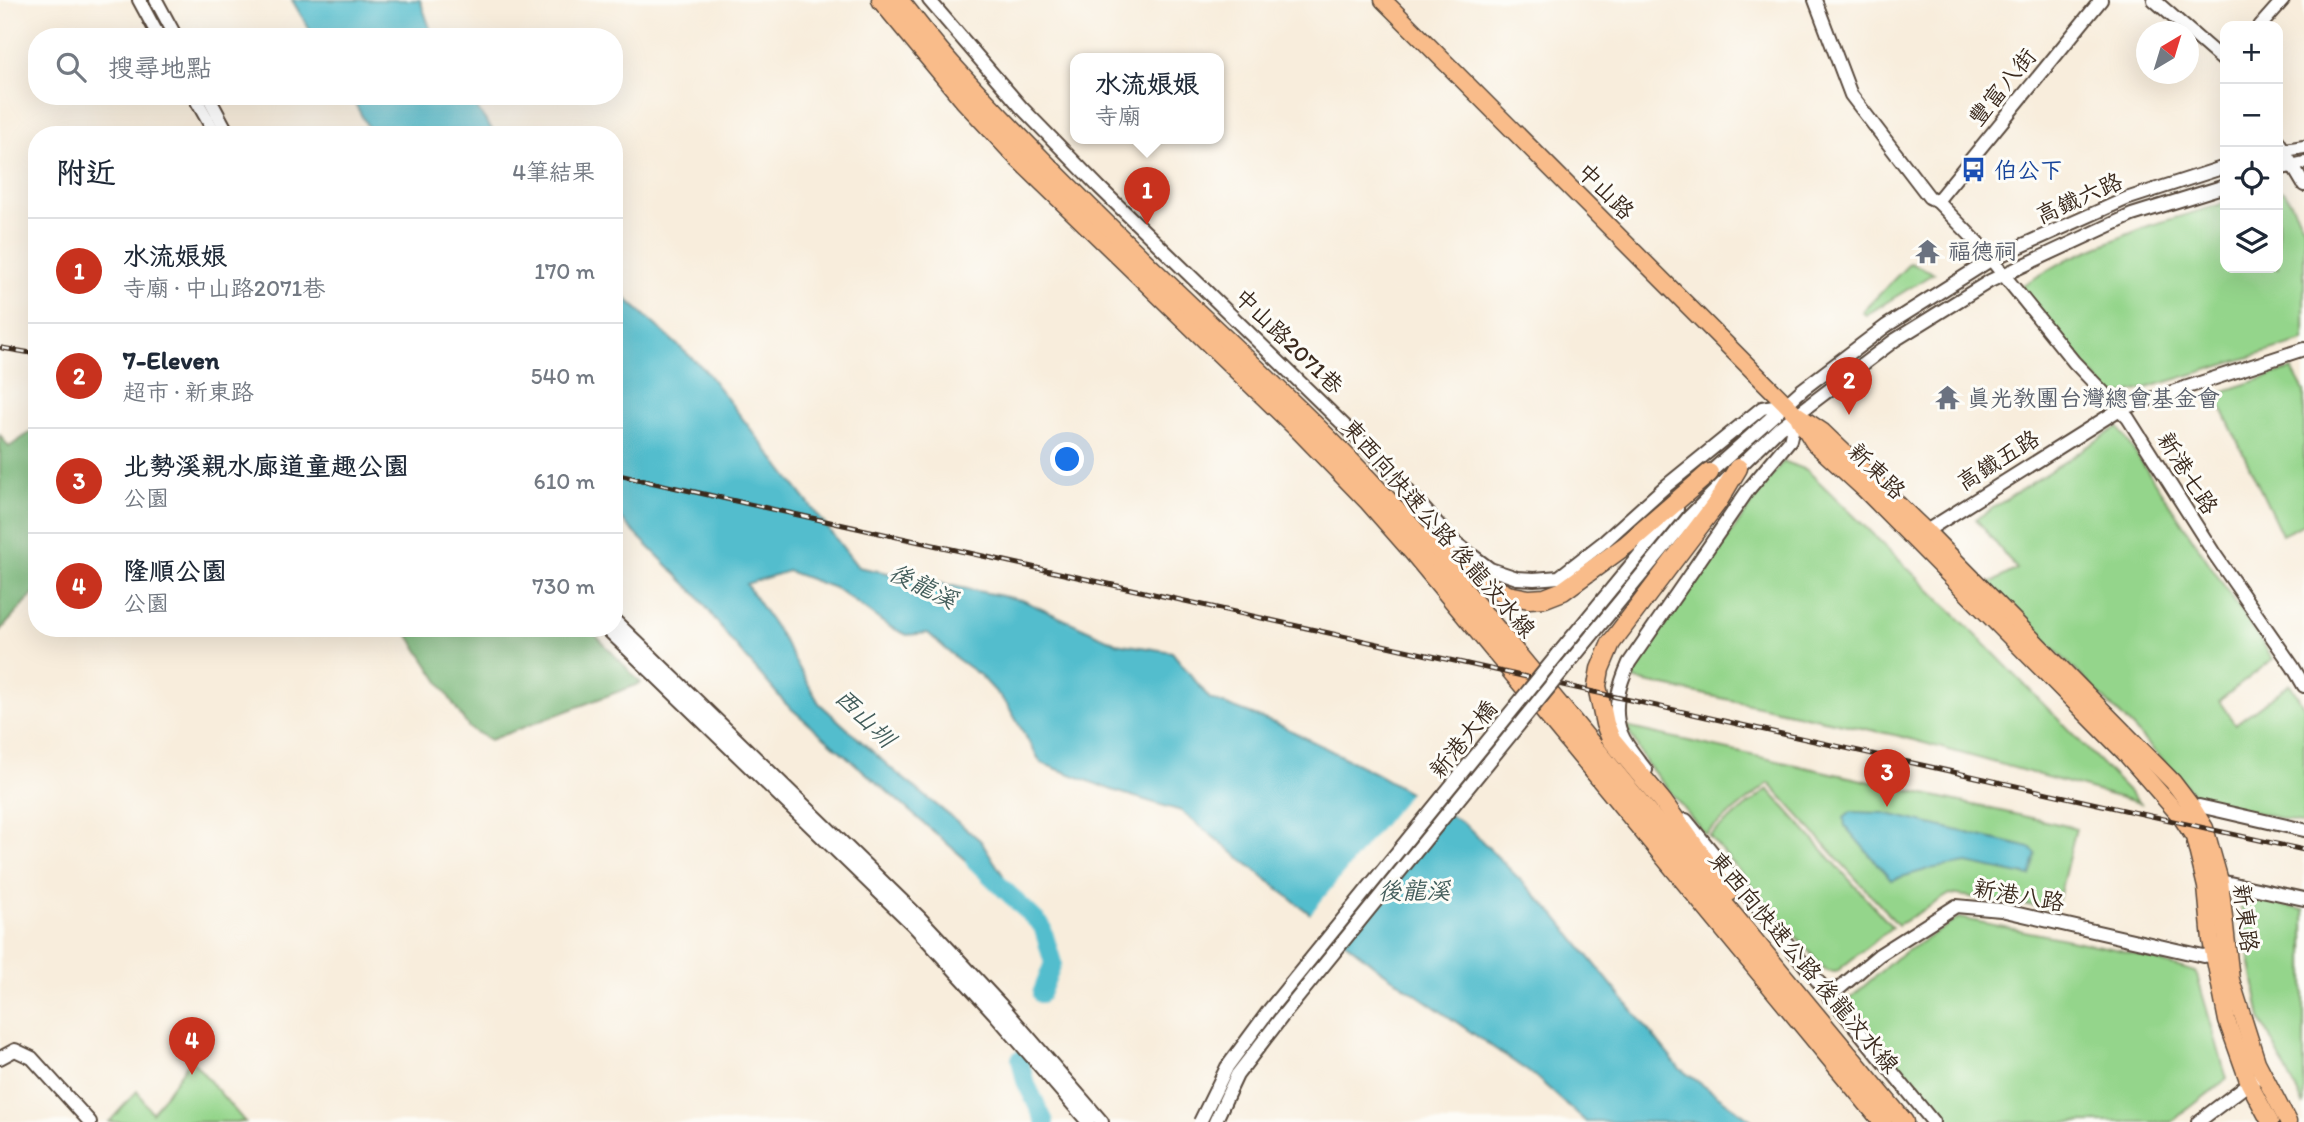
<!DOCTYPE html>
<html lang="zh-TW">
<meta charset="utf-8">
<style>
:root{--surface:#fff;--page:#f6f6f7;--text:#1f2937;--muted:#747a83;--line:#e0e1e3;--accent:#c8321e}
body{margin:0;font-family:Itim,"LXGW WenKai TC",sans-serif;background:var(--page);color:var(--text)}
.controls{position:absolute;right:21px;top:21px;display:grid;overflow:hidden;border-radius:14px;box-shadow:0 7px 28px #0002}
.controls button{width:63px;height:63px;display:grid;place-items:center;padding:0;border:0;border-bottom:2px solid var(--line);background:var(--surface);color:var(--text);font:35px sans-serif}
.compass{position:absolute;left:2136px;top:21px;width:63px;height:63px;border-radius:50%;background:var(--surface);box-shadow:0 7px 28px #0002;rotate:38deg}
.you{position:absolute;left:1068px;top:460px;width:24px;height:24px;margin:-18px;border:5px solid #fff;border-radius:50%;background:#1a73e8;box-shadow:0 0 0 10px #1a73e833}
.badge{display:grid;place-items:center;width:46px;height:46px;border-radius:50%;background:var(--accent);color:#fff;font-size:23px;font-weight:700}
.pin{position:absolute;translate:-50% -58px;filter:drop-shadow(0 2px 4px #0008)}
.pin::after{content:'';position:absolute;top:37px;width:24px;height:21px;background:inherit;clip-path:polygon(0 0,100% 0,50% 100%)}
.popup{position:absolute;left:1070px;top:53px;width:154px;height:91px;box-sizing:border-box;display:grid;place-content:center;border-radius:14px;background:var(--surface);filter:drop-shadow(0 2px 5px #0005);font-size:23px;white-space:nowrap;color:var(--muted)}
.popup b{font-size:26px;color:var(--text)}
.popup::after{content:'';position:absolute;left:50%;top:100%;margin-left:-14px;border:14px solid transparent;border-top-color:var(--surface)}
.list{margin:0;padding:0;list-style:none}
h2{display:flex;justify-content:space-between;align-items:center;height:91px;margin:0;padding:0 28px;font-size:30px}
h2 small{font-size:23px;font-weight:400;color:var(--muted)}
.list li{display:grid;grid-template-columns:46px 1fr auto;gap:21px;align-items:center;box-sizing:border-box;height:105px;padding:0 28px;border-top:2px solid var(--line)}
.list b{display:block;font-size:26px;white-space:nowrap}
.list p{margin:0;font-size:23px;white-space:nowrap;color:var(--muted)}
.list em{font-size:23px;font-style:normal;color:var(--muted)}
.icon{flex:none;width:38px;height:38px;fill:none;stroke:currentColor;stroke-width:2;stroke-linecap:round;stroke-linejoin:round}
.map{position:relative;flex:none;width:2304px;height:1122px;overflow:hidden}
.search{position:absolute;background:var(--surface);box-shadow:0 7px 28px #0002;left:28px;top:28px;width:595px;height:77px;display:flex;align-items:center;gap:18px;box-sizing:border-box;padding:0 24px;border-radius:28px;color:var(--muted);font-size:26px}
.panel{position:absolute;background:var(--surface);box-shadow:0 7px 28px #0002;left:28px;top:126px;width:595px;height:511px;border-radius:28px}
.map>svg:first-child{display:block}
</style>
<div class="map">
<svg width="2304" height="1122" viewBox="0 0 2304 1122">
<rect width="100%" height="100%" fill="#fdfcf7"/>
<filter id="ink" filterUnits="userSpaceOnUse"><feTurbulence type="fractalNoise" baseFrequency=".0143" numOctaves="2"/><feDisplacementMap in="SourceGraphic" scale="14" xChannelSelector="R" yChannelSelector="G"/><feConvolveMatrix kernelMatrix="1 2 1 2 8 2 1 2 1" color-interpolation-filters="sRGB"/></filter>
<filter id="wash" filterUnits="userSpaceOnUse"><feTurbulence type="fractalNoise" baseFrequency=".00686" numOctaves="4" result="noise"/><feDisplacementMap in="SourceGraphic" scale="28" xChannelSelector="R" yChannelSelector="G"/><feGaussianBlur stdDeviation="1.57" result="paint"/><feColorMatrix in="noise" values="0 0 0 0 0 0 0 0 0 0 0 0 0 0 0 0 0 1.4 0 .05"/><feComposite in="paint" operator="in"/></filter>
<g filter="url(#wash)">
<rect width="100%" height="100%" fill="#f8eddc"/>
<g fill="#94d58b" stroke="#688054" stroke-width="2">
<polygon points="2278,191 2285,192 2304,227 2304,341 2136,391 2112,396 2036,309 2021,286 2068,259 2148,226 2225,203 2225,268 2278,268"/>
<polygon points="1910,263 1934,273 1866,315 1862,312"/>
<polygon points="2292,369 2304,391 2304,524 2282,535 2215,394"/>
<polygon points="2118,427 2273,659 2219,701 2235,724 2290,684 2304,707 2304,824 2198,799 2134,729 1989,584 2017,569 1976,519"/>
<polygon points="1783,461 1807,470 1979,638 2140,803 1899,736 1632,679 1662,629"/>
<polygon points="1626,727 2076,828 2056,909 1950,894 1898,925 1769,783 1705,834 1647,764"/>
<polygon points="1768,789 1892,927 1836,972 1826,971 1709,836"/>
<polygon points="2239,897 2304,910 2304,1106 2261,1019"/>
<polygon points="1959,918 2120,950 2196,972 2227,1079 2171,1122 1949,1122 1847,1001 1896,958"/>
<polygon points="191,1059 245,1122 109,1122 137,1091 152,1113"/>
</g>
<g fill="#77b677" stroke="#59704a" stroke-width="2">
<polygon points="37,428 37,590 0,631 0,435 9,447"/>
<polygon points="397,628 589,628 641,683 490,740 469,728 406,631"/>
</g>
<g fill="#52bdcd" stroke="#467476" stroke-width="2">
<polygon points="292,0 420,0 433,37 314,37"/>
<polygon points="351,96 468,96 496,135 372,135"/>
<polygon points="614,284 623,296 704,369 858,567 1022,600 1116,643 1172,652 1210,699 1282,726 1375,773 1465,824 1555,915 1679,1068 1754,1122 1586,1122 1536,1077 1378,968 1181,811 1112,790 1041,763 1007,704 981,676 956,658 928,633 907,635 888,626 837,589 788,571 746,584 781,636 819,703 894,771 980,840 1003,875 987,878 786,704 729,638 697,595 614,512"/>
<polygon points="1851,812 1884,813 2030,848 2036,854 2030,876 1967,863 1929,869 1891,880 1845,826 1844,818"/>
</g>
<polygon fill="#f8eddc" points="1412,790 1443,808 1335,939 1308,917"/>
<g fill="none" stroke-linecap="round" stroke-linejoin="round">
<g stroke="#52bdcd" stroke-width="18">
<polyline points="975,861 1042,926 1053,963 1041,994"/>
<polyline points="1020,1059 1025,1081 1045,1122"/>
</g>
</g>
</g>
<g filter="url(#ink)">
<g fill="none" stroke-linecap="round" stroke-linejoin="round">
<polyline stroke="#d2c6b6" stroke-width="12" stroke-dasharray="12 6" stroke-linecap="butt" points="1610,549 1648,598"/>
<defs>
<g id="minor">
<polyline points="139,0 159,37"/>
<polyline points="156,0 176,37"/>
<polyline points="929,0 1021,107 1099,187 1382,462 1453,541 1490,569 1517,578 1534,579 1559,577 1605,541 1666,486 1762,408 1786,404"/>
<polyline points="1815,0 1851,95 1929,197 1937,201 1977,242 2074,362 2128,418 2215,555 2293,667 2304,686"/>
<polyline points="2154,0 2225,62"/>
<polyline points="2260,26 2283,0"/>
<polyline points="194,96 216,135"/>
<polyline points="208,96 229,135"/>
<polyline points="2278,141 2304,185"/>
<polyline points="2278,151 2304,147"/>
<polyline points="2278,169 2304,163"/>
<polyline points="1937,201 2101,0"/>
<polyline points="1705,477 1803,389 1886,326 1992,259 2126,199 2225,167"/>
<polyline points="1920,535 2120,409 2304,349"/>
<polyline points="614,620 919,917 1001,1005 1102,1122"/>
<polyline points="606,628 913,925 994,1013 1088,1122"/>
<polyline points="1558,654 1677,509"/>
<polyline points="1569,663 1688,518 1738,468 1779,428 1895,340 1990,281 2132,215 2225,186"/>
<path d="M1646,770C1638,759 1626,746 1621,733C1612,709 1619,685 1629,663L1748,490L1790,440L1796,414"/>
<polyline points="2185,809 2199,806 2304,830"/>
<polyline points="1686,820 1933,1122"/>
<polyline points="2212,884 2220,881 2304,899"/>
<polyline points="1829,997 1879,955 1956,906 2001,910 2203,956 2220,953"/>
<polyline points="0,1058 15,1050 32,1058 90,1122"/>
<polyline points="2198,1122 2256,1078"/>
</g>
<g id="major">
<polyline points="1383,0 1796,414 1823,432 1926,531 2173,782 2192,807 2205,828 2220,881 2231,980 2257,1062 2288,1122"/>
<polyline points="1799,419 1814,443 1864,489 2124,752 2181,817 2194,837 2206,887 2211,940 2227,1021 2249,1083 2270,1122"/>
</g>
<g id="highway">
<polyline points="881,0 964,100 1020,160 1299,430 1369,502 1413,552 1883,1122"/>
<path d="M899,0C917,22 934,45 953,66C1017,137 1086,204 1154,271C1243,357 1336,440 1417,533L1904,1122"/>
<polyline points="1438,549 1490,586 1508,595 1529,599 1545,598 1563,591 1626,545 1709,473"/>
<polyline points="1728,893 1663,802 1611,739 1605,724 1597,686 1600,669 1611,643 1717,503 1738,468"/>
</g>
</defs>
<use href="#minor" stroke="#57473a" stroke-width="16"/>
<use href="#major" stroke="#57473a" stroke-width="19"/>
<use href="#highway" stroke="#57473a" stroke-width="21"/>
<use href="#minor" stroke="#fff" stroke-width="12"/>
<use href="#major" stroke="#f9bc8a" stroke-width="16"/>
<use href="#highway" stroke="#f9bc8a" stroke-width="18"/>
<defs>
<g id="rail">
<polyline points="2,348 37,354"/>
<polyline points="614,474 2304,850"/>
</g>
</defs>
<use href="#rail" stroke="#3b2a1e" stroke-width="5"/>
<use href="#rail" stroke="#fdfcf7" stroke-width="2.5" stroke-dasharray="8" stroke-linecap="butt"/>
<defs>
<g id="minor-bridge">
<polyline points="1200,1122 1227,1067 1270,1009 1558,654"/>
<polyline points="1215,1122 1237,1075 1281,1018 1569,663"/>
</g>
</defs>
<use href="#minor-bridge" stroke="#57473a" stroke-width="16" stroke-linecap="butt"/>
<use href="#minor-bridge" stroke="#fff" stroke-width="12"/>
</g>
</g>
<defs>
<symbol id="bus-bare" viewBox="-9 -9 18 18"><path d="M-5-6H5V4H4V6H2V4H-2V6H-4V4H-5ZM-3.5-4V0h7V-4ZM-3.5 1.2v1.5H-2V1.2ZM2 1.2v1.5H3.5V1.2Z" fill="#1a4fb4" stroke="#fdfcf7" stroke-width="2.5" paint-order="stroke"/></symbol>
<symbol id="temple-bare" viewBox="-9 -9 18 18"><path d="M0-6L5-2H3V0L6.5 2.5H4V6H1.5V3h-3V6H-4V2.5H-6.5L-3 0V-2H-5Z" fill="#6b7280" stroke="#fdfcf7" stroke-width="2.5" paint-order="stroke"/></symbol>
</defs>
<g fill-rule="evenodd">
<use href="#bus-bare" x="1956" y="152" width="35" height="35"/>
<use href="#temple-bare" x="1910" y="234" width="35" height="35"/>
<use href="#temple-bare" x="1930" y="380" width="35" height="35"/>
</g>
<g text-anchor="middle" stroke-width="6" stroke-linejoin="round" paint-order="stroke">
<g font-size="23" fill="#3b2a1e" stroke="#fdfcf7">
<text transform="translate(2002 87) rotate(-51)" y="8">豐富八街</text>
<text transform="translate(1606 191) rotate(45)" y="8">中山路</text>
<text transform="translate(2079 198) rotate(-24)" y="8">高鐵六路</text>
<text transform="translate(1289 341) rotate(44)" y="8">中山路2071巷</text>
<text transform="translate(1998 460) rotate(-32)" y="8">高鐵五路</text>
<text transform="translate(1877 471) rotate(44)" y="8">新東路</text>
<text transform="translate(2188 473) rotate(58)" y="8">新港七路</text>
<text transform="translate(1439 528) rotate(49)" y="8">東西向快速公路 後龍汶水線</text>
<text transform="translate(1463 739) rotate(-51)" y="8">新港大橋</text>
<text transform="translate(2019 895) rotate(10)" y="8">新港八路</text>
<text transform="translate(2246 918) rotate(83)" y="8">新東路</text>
<text transform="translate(1804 962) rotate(50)" y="8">東西向快速公路 後龍汶水線</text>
</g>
<g font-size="23" fill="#164399" stroke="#fdfcf7" text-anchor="start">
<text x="1994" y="178">伯公下</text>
</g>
<g font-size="23" fill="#5b616d" stroke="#fdfcf7" text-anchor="start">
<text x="1948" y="259">福德祠</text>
<text x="1967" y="406">真光教團台灣總會基金會</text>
</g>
<g font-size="24" font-style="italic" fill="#435d5b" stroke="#fdfcf7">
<text transform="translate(923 586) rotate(26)" y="8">後龍溪</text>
<text transform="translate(865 718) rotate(44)" y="8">西山圳</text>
<text x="1414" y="899">後龍溪</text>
</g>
</g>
</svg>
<div class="controls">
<button>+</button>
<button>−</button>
<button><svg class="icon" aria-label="locate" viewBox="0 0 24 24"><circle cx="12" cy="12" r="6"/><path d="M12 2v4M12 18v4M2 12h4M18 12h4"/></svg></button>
<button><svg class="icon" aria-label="layers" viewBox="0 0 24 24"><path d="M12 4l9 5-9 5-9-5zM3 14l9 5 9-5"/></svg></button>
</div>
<svg class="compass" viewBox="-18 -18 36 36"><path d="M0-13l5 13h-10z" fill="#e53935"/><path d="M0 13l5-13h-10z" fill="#747a83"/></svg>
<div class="you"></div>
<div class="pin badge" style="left:1147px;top:225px">1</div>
<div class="popup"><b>水流娘娘</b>寺廟</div>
<div class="pin badge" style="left:1849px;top:415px">2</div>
<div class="pin badge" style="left:1887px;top:807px">3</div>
<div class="pin badge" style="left:192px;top:1075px">4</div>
<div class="search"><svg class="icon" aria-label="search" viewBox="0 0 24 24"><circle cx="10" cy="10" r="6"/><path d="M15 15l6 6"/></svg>搜尋地點</div>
<section class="panel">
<h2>附近<small>4筆結果</small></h2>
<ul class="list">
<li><span class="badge">1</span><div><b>水流娘娘</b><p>寺廟 · 中山路2071巷</p></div><em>170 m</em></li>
<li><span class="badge">2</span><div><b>7-Eleven</b><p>超市 · 新東路</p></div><em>540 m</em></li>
<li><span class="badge">3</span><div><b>北勢溪親水廊道童趣公園</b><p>公園</p></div><em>610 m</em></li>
<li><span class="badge">4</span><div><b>隆順公園</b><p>公園</p></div><em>730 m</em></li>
</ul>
</section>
</div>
